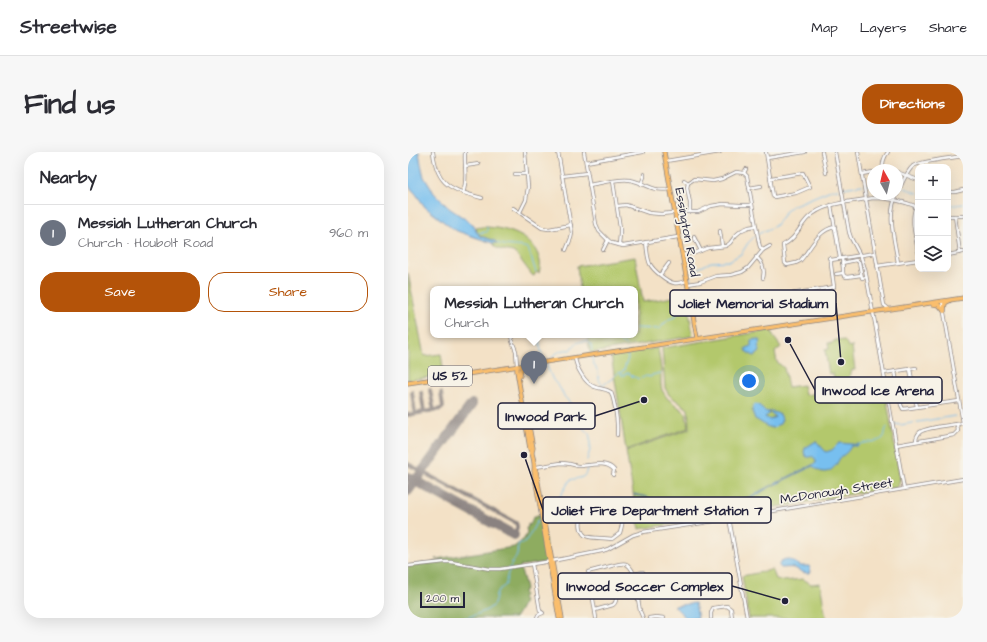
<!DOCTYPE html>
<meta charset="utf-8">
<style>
:root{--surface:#fff;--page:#f7f7f7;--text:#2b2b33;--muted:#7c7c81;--line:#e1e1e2;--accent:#b45309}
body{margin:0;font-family:"Architects Daughter",sans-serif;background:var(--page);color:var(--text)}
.controls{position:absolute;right:12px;top:12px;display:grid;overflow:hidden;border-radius:8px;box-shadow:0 4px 16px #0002}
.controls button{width:36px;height:36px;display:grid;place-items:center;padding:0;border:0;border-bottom:1px solid var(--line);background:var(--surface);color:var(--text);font:20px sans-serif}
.compass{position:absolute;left:459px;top:12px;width:36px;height:36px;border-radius:50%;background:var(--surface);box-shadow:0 4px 16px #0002;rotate:352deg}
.scale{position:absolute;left:12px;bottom:10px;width:45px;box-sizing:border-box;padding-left:4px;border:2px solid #22223b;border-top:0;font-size:11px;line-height:14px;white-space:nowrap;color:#22223b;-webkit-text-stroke:3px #f7f3e8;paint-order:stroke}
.you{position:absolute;left:341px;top:229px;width:14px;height:14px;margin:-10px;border:3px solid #fff;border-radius:50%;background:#1a73e8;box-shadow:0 0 0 6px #1a73e833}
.badge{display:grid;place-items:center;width:26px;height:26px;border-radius:50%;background:var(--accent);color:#fff;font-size:13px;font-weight:700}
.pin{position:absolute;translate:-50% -33px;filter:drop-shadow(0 1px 2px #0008)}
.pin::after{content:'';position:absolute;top:21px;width:14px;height:12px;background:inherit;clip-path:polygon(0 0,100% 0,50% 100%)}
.popup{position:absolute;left:22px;top:134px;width:208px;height:52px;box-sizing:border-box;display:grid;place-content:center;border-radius:8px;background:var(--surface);filter:drop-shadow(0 1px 3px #0005);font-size:13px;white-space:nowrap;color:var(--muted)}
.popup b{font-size:15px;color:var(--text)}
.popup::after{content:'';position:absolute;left:50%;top:100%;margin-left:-8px;border:8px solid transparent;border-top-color:var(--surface)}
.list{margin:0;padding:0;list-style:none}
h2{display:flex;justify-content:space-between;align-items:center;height:52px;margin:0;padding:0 16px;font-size:17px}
h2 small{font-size:13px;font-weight:400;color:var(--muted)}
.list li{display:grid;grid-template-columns:26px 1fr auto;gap:12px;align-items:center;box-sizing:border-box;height:56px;padding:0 16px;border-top:1px solid var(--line)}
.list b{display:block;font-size:15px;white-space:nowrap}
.list p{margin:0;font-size:13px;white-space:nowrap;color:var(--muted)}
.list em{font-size:13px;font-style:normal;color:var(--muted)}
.actions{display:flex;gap:8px;padding:12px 16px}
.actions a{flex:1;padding:9px 0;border:1px solid var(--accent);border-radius:16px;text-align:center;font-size:14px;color:var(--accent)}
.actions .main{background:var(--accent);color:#fff}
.icon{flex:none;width:22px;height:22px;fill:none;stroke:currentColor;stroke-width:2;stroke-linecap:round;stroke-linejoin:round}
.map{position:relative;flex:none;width:555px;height:466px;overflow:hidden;border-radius:16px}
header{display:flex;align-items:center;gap:24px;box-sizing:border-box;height:56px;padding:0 20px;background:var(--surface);border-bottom:1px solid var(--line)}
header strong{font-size:19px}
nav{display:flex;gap:22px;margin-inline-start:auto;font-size:14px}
.intro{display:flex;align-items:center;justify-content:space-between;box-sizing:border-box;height:96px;padding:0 24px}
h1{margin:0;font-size:28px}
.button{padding:10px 18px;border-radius:16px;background:var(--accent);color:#fff;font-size:14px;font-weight:700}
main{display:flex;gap:24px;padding:0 24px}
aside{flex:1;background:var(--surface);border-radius:16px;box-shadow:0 4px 16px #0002}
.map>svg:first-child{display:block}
</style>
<header>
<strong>Streetwise</strong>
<nav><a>Map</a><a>Layers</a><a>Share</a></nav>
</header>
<div class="intro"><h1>Find us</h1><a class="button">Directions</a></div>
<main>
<aside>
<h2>Nearby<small></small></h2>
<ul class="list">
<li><span class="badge" style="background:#6b7280">1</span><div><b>Messiah Lutheran Church</b><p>Church · Houbolt Road</p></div><em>960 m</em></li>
</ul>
<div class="actions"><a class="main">Save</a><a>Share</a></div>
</aside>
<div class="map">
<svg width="555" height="466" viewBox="0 0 555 466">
<rect width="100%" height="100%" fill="#f7f3e8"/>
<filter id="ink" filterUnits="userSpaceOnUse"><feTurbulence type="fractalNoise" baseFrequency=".025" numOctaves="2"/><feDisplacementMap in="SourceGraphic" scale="8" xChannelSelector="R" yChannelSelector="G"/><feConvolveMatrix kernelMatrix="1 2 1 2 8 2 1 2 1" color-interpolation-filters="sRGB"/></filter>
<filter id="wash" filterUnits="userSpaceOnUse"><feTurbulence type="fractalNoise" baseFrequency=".012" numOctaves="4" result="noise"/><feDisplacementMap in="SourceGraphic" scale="16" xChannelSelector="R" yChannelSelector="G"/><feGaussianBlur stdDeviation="0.9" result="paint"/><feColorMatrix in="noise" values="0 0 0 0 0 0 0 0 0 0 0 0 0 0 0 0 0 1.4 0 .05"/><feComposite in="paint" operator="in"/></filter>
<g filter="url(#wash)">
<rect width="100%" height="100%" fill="#f3e1c6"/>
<g fill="#b3c86c" stroke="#6a7554">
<path d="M74,75C95,75 122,82 130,103C133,111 133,113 131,121L129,120L127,122L126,124L124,123L109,103L105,100L90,97L86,94L84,91H89L87,89C79,86 70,86 68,76Z"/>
<polygon points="227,105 235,150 278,143 285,184 182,201 179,183 227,183 227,137 172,137 169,114"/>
<polygon points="0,121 16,204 33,202 36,223 0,228"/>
<polygon points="364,178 365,184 373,195 367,200 369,210 376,216 380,235 395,233 397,243 476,231 491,320 492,328 490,335 487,336 456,340 322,363 231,377 218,299 281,277 280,257 261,243 257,236 254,196"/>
<path d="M429,188C435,187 439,190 440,195L444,194L447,218H444C443,226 436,230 428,226L426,227L425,221L421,222L417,198L421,197L420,191H423V192L426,189Z"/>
<polygon points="250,196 253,216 253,233 254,238 259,246 278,261 280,276 218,298 203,203"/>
<polygon points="364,417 368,427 376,429 395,427 403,432 412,431 418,466 341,466 334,424 359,419"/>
</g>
<path fill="#8eac60" stroke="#58674e" d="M130,363L133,364L140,406L139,410L112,414L118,436L115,440L116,443L114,446L116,449C115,453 110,462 107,466H0V414L35,409L28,407L106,395L116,387L119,381L118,376L120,375V372L122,373C124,370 124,367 125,365H128Z"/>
<g fill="#77bfef" stroke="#4c7095">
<polygon points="0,0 11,0 13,12 16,25 26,41 41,56 66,73 69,81 72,84 87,89 89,91 84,91 49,79 41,74 17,55 8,42 0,33"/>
<polygon points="350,187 353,189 350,195 352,199 351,201 346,204 339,200 337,197 343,194 343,188"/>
<path d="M347,252L351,253L356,259L361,260V262L357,265L362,268L367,265L366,263L363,262L362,259L372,262L374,267L372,272L369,273L366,276C358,276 354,270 347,267L344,259L345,254Z"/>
<path d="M408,289L409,290L418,300L424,298L431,291C436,291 446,293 451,292L450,294H443C439,302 437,301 432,306C430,309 429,312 427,314C420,323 411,321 405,314L376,328L374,330C362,333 352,342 341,347C340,347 339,347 338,347C335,349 336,350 333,350C328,352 323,353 319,357C312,358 311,365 301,362C297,368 285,369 278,368L255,355L254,351L252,349C247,350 244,348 239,346C236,344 230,344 226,343V342L239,345L243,347L249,349H254L258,354L261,355L271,363H275L279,366L291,365L297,364L301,361H308L309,359L319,355L320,353L331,350L335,347L342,345L356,337L367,332L368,330L374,329L376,327L408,311V309C403,301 406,306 399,305L397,303L396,300L397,296Z"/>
<path d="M378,407L382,408L393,414H401L403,419L402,421C395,422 392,418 386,416C382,415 377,416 373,416L371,414C371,410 374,408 378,407Z"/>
<polygon points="287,451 290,466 278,466 266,454"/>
</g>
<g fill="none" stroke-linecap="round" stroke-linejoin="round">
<g stroke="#77bfef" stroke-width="1">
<polyline points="457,33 465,33"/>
<polyline points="489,33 491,34"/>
<polyline points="494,35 510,41"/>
<polyline points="435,36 454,33"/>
<polyline points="540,53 548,53 555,52"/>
<polyline points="69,81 79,80 79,75"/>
<polyline points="350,82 367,74 378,59 384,54 423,38 431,37"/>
<path d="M89,91C99,95 110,93 120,96L128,120"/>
<polyline points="283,130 281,123 283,120 303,110 321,109 333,102 340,91 347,84"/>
<polyline points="227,176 251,177 261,167 267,165 270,161 272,161 275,158 282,156"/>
<path d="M133,183C130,190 133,199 135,206"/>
<polyline points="212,185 211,189 214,192 217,192 218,194"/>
<polyline points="212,185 213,183"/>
<path d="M184,205C185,215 188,213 190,221C191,226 190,229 195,233L202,228L210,221L214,220L216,218L220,206L218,200"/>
<path d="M143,206C149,200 154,197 162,198C167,192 170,189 178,189L183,193L184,199"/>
<polyline points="138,212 145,228 152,236 156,244 163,252 167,261 172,268 174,275 181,282 182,285 182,298 179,308"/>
<path d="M213,221V223H217L218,221H221L225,225H227C231,228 234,226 238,224L243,225L244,223L252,221"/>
<polyline points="487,272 492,273 547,264"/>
<path d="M450,293C456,289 470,291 475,286C478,283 476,278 479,275"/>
<path d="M137,360L141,356L144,351H148L162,328C172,325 178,328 179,315"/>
<path d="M56,466C64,464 82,459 86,452C88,448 87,444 89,440C91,436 96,436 98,432C98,430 98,427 99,425C100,421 102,415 104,411C106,408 108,406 109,403C110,399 109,395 111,391H116C123,383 125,373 132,366"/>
</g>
<g stroke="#8a8280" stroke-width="4">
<polyline points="22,238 26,259"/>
<polyline points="4,240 7,261"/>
<polyline points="13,240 16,260"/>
<polyline points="0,263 33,257 35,255 33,241"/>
<path d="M0,312L108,371C111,376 108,379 104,382"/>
</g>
<g stroke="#8a8280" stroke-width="10">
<polyline points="0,325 106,383"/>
<polyline points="0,339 64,252"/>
</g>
</g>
</g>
<g filter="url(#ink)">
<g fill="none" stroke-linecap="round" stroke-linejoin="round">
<defs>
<g id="minor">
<path d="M25,0C29,34 44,38 74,46"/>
<polyline points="150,0 164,81 163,86 158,98"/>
<polyline points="176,0 188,72 191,79 200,88 204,91 215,94 270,85"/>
<polyline points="358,0 365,44 366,45 388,41 402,35 395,21 363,26"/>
<polyline points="414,0 418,21"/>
<polyline points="427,0 441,80 443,86 453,105 457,117 467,171 496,337"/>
<polyline points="450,0 476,153 481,157"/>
<polyline points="359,6 397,0"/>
<polyline points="258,9 312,0"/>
<polyline points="178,10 235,0"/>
<polyline points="57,14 71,12"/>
<path d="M475,18C474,11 476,5 480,0"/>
<polyline points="489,20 510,28"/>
<polyline points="336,21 339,24 351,91 352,95 355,98"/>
<polyline points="336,21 338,17"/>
<polyline points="107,22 119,22"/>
<polyline points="454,22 465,20"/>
<polyline points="154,24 179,21"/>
<polyline points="276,28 280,31"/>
<polyline points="205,29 212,76 212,82 211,93"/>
<polyline points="280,31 286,27 305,29 314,27 328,20 336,21"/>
<polyline points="280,31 279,36 282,51 282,60"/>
<polyline points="233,32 236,25 236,22"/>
<path d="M181,33C193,31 212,26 222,28C239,31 242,40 262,37"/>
<polyline points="341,36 353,34"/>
<polyline points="540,40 547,40 555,38"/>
<path d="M55,41C60,28 56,14 57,0"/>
<path d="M489,42C493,34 498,20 505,14C512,9 545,6 555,4"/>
<path d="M489,42C478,63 487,89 490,111"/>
<polyline points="423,53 432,106"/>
<polyline points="209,54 218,53 241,61 253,62 275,60 290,60 303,54 315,52 332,53 344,53"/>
<path d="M508,54C502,69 508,85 510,100"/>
<polyline points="105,56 134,76 141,77 163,73"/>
<polyline points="112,60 118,48 120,35 117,0"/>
<polyline points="540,64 555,64"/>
<polyline points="547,64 552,101"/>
<path d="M427,75C409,78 403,97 392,109L388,111L379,113L377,111L375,93C387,88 391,75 400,66C416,50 443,50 465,46C481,46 495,49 510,55"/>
<polyline points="312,79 314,94"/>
<polyline points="286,85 293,99"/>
<path d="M238,90C239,97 239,105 242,112C245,118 259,130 266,131C270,132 275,130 279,129"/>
<polyline points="195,98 200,88"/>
<polyline points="274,103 287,101 300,96 318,94 322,91 328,83 334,78 341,75 347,74"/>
<polyline points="540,103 555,100"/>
<path d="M348,105C355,110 357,119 355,126"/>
<polyline points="421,106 423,108 467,101"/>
<polyline points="434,111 448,108 451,110 454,126 458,125"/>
<polyline points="469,114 510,108"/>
<polyline points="435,121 436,124 439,125 453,123"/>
<polyline points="428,122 435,121 435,117 434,106"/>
<polyline points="252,123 261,111"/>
<polyline points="280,132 292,130 308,124 323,123 334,120 340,116 355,98 362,94"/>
<polyline points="284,161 306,154 426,135 423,113 423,108"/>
<polyline points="103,183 104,189 108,199 109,214"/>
<path d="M167,206C168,215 177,232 187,235C192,237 197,236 203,240C207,251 210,270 209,283"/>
<polyline points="502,217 509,255"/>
<polyline points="487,219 493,253 495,257 551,249"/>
<polyline points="476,221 508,216"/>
<path d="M508,289C508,285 509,283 512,280C519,275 545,273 555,271L534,149"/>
<polyline points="488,293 546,283 550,279 549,272"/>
<path d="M127,315C136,314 145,312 154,311C160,311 165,313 170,314C181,314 198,308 206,318L205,323"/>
<path d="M204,347C219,349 215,371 212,381L204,387C197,385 183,387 178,384C175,383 174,380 173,377C171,368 174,360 179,353L186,350L195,351Z"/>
<polyline points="321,366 339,466"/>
<polyline points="124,412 132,459 135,461 130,463 129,466"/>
<polyline points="0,414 37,410 43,410 82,417 92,417 144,409 194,399 200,397 225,383 235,380 294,371 555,327"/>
<path d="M180,420C186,418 193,417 199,415C213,412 219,406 226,422L232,459L235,466"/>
<polyline points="226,422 235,420"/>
<path d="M187,458L205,453C209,450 209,444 206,440L202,438L188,442L186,444L185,447L188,466"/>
<polyline points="241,466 248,465 256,466"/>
<polyline points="303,466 303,461 305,456 319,454 323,457 324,466"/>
</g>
<g id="major">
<polyline points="256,0 289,186"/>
<polyline points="525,152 531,153 536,159"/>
<polyline points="536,159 537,151 541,149"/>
<path d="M109,214V219L122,297C125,302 127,312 126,319L151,466"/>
<polyline points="112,224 113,217 117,214"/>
<polyline points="0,231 555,146"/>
<polyline points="118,258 125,296 124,300"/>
<polyline points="127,316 128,319 154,466"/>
</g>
</defs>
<use href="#minor" stroke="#8a8280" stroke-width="4"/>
<use href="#major" stroke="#8a8280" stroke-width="5"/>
<use href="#minor" stroke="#fff" stroke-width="2.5"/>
<use href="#major" stroke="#fabe6d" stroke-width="3.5"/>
</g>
</g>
<g text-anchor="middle" stroke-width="3.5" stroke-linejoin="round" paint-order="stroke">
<rect fill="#f7f3e8" stroke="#62616f" stroke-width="1" x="20" y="214" width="44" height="20" rx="3"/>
<g font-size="12" font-weight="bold" fill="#22223b">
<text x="42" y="228">US 52</text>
</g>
<g font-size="13" fill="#22223b" stroke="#f7f3e8">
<text transform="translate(280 80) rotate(80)" y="5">Essington Road</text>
<text transform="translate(428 338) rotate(-9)" y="5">McDonough Street</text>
</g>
</g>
<path fill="none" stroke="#22223b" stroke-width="1.5" d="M433 210L428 151M380 188L407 238M236 248L187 264M116 303L135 358M377 449L324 434"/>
<g fill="#22223b" stroke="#f7f3e8" stroke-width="1.5">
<circle cx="433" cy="210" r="4"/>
<circle cx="380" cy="188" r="4"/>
<circle cx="236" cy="248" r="4"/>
<circle cx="116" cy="303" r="4"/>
<circle cx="377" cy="449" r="4"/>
</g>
<g fill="#f7f3e8" stroke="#22223b" stroke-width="1.5">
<rect x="262" y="138" width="166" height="26" rx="4"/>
<rect x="407" y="225" width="127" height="26" rx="4"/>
<rect x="90" y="251" width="97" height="26" rx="4"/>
<rect x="135" y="345" width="228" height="26" rx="4"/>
<rect x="150" y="421" width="174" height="26" rx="4"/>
</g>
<g font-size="14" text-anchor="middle" font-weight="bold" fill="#22223b">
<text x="345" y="156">Joliet Memorial Stadium</text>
<text x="470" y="243">Inwood Ice Arena</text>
<text x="138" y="269">Inwood Park</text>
<text x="249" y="363">Joliet Fire Department Station 7</text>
<text x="237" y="439">Inwood Soccer Complex</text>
</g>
</svg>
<div class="controls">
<button>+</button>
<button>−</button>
<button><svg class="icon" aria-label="layers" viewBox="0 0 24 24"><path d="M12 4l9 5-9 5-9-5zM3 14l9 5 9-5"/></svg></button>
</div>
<svg class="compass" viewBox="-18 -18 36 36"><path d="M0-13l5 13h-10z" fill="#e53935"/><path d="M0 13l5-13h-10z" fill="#7c7c81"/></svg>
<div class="scale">200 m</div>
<div class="you"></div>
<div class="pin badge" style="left:126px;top:232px;background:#6b7280">1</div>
<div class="popup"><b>Messiah Lutheran Church</b>Church</div>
</div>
</main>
